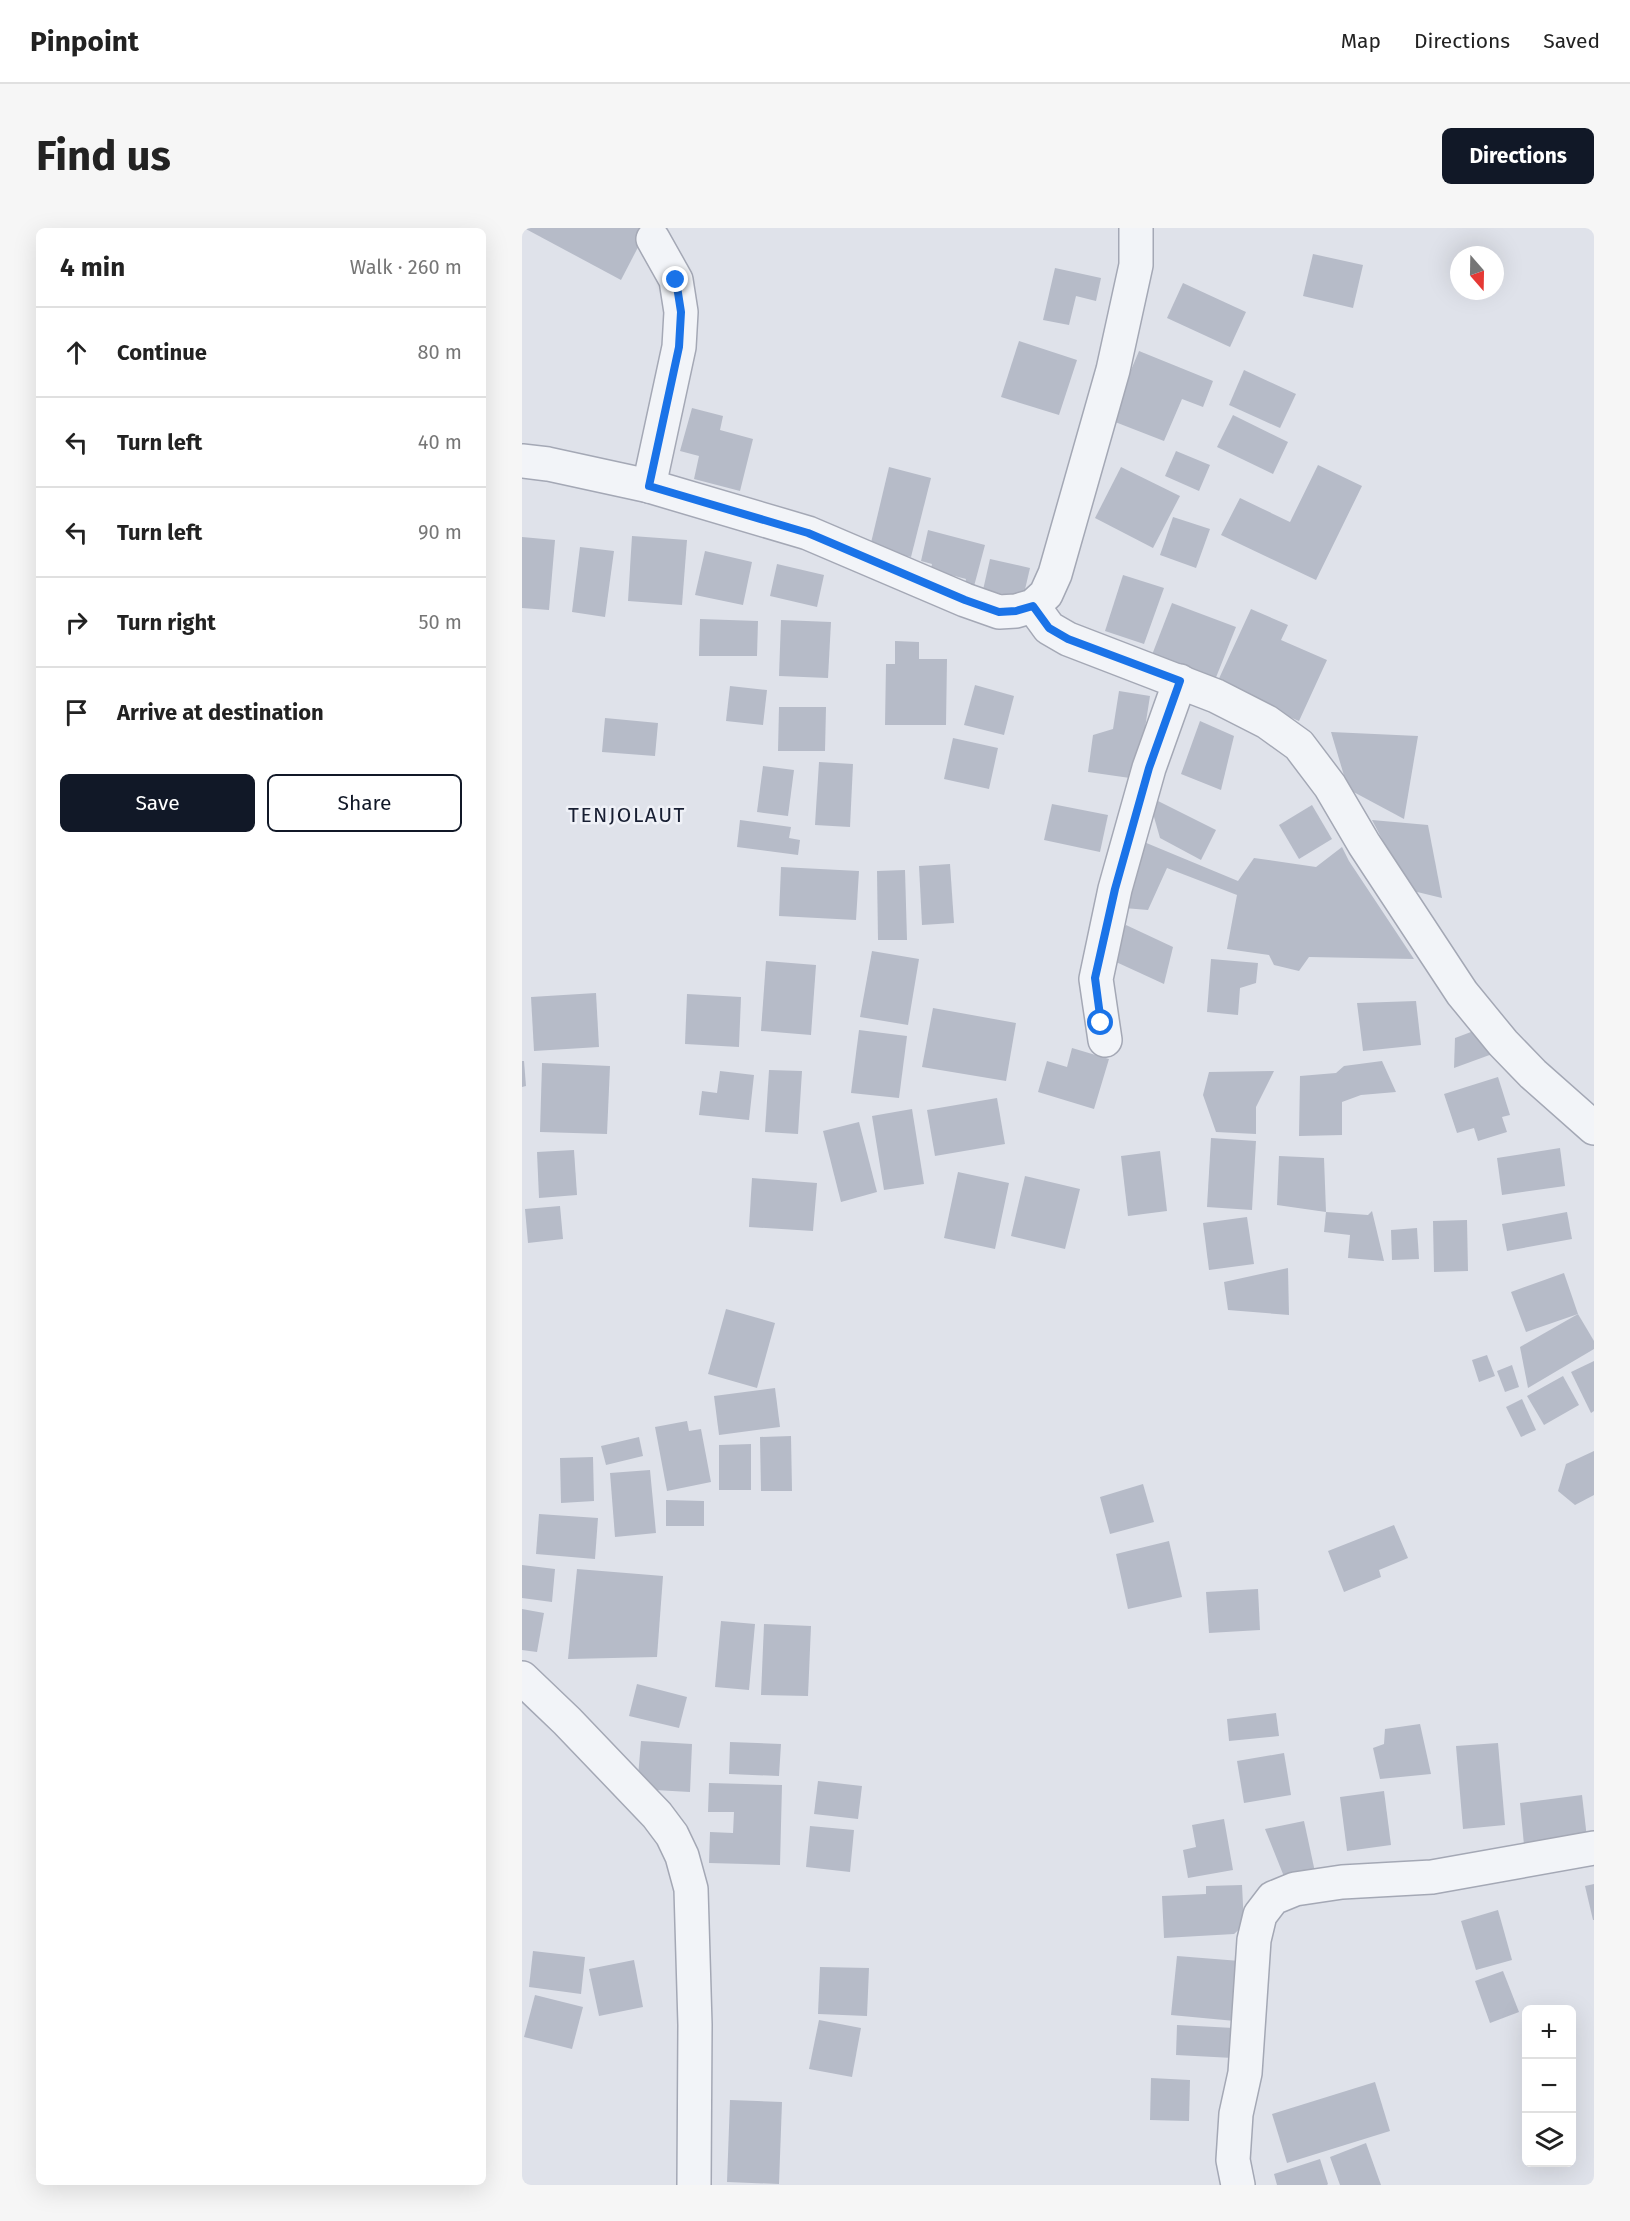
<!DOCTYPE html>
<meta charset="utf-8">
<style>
:root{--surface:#fff;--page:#f6f6f6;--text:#222;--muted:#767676;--line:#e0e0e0;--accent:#111827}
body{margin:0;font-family:"Fira Sans",sans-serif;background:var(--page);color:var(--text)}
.controls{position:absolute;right:18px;bottom:18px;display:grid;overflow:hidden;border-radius:9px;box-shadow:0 6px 24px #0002}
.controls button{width:54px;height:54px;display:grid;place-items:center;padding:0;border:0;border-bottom:2px solid var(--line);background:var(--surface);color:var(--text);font:30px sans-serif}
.compass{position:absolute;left:928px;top:18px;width:54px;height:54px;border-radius:50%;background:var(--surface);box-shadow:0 6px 24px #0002;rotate:160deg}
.stop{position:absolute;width:18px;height:18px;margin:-14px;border:4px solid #1a73e8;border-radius:50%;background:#fff}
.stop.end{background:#1a73e8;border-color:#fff;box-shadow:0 2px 6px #0008}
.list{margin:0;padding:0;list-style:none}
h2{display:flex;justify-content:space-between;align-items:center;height:78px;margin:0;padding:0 24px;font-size:26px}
h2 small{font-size:20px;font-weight:400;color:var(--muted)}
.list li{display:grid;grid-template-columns:39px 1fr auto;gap:18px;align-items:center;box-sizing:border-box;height:90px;padding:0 24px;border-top:2px solid var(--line)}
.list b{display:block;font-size:22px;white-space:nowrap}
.list em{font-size:20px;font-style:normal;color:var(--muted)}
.actions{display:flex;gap:12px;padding:18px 24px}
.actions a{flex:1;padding:14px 0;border:2px solid var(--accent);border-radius:9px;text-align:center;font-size:21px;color:var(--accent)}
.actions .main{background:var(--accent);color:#fff}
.icon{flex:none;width:33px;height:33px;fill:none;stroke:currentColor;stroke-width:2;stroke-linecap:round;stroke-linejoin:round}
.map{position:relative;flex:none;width:1072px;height:1957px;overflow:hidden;border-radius:9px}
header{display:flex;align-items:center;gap:36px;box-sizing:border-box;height:84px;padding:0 30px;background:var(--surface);border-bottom:2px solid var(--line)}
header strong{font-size:28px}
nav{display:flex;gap:33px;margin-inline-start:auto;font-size:21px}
.intro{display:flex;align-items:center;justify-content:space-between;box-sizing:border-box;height:144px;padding:0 36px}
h1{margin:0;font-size:42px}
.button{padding:15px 27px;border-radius:9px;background:var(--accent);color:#fff;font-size:21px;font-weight:700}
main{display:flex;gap:36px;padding:0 36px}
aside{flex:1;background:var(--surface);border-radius:9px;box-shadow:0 6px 24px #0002}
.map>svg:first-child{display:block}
</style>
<header>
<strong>Pinpoint</strong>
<nav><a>Map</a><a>Directions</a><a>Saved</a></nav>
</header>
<div class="intro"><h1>Find us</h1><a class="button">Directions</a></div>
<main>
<aside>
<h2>4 min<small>Walk · 260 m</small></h2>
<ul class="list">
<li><svg class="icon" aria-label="ahead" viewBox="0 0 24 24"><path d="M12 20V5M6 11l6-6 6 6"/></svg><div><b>Continue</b></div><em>80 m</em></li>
<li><svg class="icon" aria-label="left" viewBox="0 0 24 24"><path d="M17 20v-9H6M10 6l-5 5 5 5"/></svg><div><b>Turn left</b></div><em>40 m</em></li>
<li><svg class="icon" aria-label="left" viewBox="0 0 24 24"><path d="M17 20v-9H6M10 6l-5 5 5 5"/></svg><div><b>Turn left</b></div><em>90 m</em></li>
<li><svg class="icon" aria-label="right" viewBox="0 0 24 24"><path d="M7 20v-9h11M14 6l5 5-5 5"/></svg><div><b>Turn right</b></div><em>50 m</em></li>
<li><svg class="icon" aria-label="arrive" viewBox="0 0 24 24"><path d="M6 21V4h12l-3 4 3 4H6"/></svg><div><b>Arrive at destination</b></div></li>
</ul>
<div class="actions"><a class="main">Save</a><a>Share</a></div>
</aside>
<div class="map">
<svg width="1072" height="1957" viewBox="0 0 1072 1957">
<rect width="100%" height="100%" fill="#dfe2ea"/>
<g fill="#b6bbc8">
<polygon points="2,0 126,0 99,52"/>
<polygon points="791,26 841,37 831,80 781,68"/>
<polygon points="533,40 579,50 574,73 554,68 547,97 521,92"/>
<polygon points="661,55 724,84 708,119 645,90"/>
<polygon points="497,113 555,132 537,187 479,169"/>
<polygon points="617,123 691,153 681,179 660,171 642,213 588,192"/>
<polygon points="722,142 774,166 758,200 707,177"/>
<polygon points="170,180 201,188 198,202 231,211 218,263 172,251 177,228 158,223"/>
<polygon points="711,187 766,214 751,246 695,219"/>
<polygon points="654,223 688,237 677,263 643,248"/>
<polygon points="796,237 840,258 794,352 699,307 718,270 768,294"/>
<polygon points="367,239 409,250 389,329 348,319"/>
<polygon points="599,239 658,268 631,320 573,290"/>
<polygon points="651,289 688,301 674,340 638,327"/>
<polygon points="406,302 463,317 451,362 442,360 444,351 425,346 423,352 407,348 410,336 399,333"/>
<polygon points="110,308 165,312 160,377 106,373"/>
<polygon points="0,309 33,312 27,382 0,380"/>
<polygon points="58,319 92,323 83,389 50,384"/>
<polygon points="183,323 230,334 221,377 173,367"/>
<polygon points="468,331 508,340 501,370 461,362"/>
<polygon points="255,336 302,347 295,379 248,368"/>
<polygon points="601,347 642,360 622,416 583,403"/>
<polygon points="650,375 714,399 691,457 628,432"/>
<polygon points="729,381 766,397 759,412 805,432 777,493 694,457"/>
<polygon points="178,391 236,393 235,428 177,428"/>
<polygon points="259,392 309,394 306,450 257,448"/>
<polygon points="373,413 397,414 397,431 425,431 424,497 363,497 364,436 373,436"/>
<polygon points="453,457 492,468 482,507 442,497"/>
<polygon points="208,458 245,462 241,497 204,493"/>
<polygon points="597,463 628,468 615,551 566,544 571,507 591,501"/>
<polygon points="257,479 304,479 303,523 256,523"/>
<polygon points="83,490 136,495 133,528 80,524"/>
<polygon points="678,493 712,508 699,562 659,546"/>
<polygon points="809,504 896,508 882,591 826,561"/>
<polygon points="431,510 476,520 467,561 422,551"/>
<polygon points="297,534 331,536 328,599 293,597"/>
<polygon points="241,538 272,542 266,588 235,584"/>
<polygon points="626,568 694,602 679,632 638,610"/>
<polygon points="530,576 586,587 578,624 522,612"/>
<polygon points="790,577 810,611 777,631 757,597"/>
<polygon points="218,592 269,599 267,610 278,612 276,627 215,619"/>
<polygon points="850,592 906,597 920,670 887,662"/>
<polygon points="622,614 716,653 732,630 794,639 820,619 827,633 892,731 787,729 777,743 752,737 747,727 705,721 715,667 645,640 626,682 602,680"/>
<polygon points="428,636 432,695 400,697 397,638"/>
<polygon points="259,639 337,643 334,692 257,688"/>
<polygon points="383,642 385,712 356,712 355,643"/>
<polygon points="604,697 651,719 642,756 581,728"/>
<polygon points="350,723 397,731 386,797 338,789"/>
<polygon points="689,731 736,735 734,755 718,760 716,787 685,784"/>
<polygon points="244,733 294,737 289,807 239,803"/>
<polygon points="74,765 77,819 12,823 9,769"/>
<polygon points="165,766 219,769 217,819 163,816"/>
<polygon points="894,773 899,817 841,823 835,775"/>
<polygon points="411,780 494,795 484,853 400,839"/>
<polygon points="957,801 973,825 932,840 933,810"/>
<polygon points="337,802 385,808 377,870 329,865"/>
<polygon points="550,820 587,831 572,881 516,864 525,833 545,839"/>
<polygon points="0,833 2,833 4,858 0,859"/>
<polygon points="860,833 874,864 839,867 820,874 820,907 777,908 778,848 814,845 822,838"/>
<polygon points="20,835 88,838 85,906 18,904"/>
<polygon points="247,842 280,843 276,906 243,904"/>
<polygon points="198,843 232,847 227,892 177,887 180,863 195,865"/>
<polygon points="752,843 734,879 734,906 694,904 681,867 687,844"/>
<polygon points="976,849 988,887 980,889 985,904 956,913 952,900 935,905 922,866"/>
<polygon points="475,870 483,916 413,928 405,882"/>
<polygon points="390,881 402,956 362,962 350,888"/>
<polygon points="337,894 355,964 319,974 301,903"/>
<polygon points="689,910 734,913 730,982 685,979"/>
<polygon points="1038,920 1043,958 980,967 975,930"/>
<polygon points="52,922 55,967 17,970 15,924"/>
<polygon points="638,923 645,983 606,988 599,928"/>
<polygon points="757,928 802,930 804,984 755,977"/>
<polygon points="436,944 487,955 473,1021 422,1010"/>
<polygon points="503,948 558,961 543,1021 489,1008"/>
<polygon points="230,950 295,955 291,1003 227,999"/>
<polygon points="38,978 41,1011 6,1015 3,981"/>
<polygon points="850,983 862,1033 826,1030 828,1007 802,1004 804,984 846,987"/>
<polygon points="1045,984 1050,1011 985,1023 980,996"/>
<polygon points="725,989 732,1036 687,1042 681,995"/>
<polygon points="945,992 946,1043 912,1044 911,993"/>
<polygon points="895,1000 897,1031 870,1032 869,1002"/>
<polygon points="766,1040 767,1087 706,1082 702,1054"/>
<polygon points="1042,1045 1056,1086 1004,1104 989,1064"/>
<polygon points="204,1081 253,1095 235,1160 186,1146"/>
<polygon points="1056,1086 1072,1113 1072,1121 1006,1160 998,1119"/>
<polygon points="965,1127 973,1148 957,1154 950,1132"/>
<polygon points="1072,1133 1072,1183 1069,1185 1049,1144"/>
<polygon points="990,1137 997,1159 983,1164 975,1143"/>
<polygon points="1041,1148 1057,1177 1022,1197 1005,1168"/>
<polygon points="253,1160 258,1199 197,1207 192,1168"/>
<polygon points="1000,1171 1014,1202 999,1209 984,1179"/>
<polygon points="165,1193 167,1203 179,1201 189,1254 145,1263 133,1199"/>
<polygon points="269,1208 270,1263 239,1263 238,1209"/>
<polygon points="117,1209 121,1228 84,1237 79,1218"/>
<polygon points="229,1216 229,1262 197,1262 197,1217"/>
<polygon points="1072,1223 1072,1267 1053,1277 1036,1263 1044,1236"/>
<polygon points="71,1229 72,1273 39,1275 38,1230"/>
<polygon points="128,1242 134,1305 93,1309 88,1245"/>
<polygon points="621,1256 632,1294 588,1306 578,1269"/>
<polygon points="144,1272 182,1273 182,1298 144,1298"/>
<polygon points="17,1286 76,1290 73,1331 14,1326"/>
<polygon points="872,1297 886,1330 857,1342 859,1349 822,1364 806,1323"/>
<polygon points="647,1313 660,1369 606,1381 594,1326"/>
<polygon points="0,1337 33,1341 30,1374 0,1370"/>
<polygon points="55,1341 141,1348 135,1429 46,1431"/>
<polygon points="736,1361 738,1402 687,1405 684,1364"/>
<polygon points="0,1381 22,1385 15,1424 0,1422"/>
<polygon points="199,1393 233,1396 227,1462 193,1459"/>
<polygon points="242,1396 289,1398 286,1468 239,1467"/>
<polygon points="115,1456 165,1469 157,1500 107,1488"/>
<polygon points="754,1485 757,1508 707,1513 705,1491"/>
<polygon points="898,1496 909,1546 858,1551 851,1520 862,1516 863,1501"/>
<polygon points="119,1513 170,1516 168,1564 115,1561"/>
<polygon points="208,1514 259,1516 257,1548 207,1546"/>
<polygon points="976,1515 983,1597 941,1601 934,1518"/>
<polygon points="762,1525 769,1567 722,1575 715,1533"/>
<polygon points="296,1553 340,1558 336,1591 292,1586"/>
<polygon points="187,1555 260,1557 258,1637 187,1635 188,1604 211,1605 212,1584 186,1584"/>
<polygon points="862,1563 869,1617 825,1623 818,1569"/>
<polygon points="1060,1567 1065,1610 1002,1617 998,1575"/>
<polygon points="702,1591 711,1642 666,1650 661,1622 674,1619 670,1597"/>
<polygon points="782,1593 793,1644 763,1651 743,1601"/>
<polygon points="288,1598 332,1602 328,1644 284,1639"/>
<polygon points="1072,1656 1072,1692 1071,1692 1063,1658"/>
<polygon points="720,1657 722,1697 712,1706 642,1710 640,1668 684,1666 684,1658"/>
<polygon points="976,1682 990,1732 954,1742 939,1693"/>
<polygon points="11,1723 63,1729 59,1766 7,1759"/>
<polygon points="655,1728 718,1733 713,1793 649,1787"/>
<polygon points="112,1732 121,1779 77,1788 67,1741"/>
<polygon points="298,1739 347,1740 345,1788 296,1786"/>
<polygon points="981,1743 997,1784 968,1795 953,1753"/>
<polygon points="13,1767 61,1779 50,1821 2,1809"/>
<polygon points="297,1792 339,1800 330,1849 287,1841"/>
<polygon points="655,1797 712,1800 711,1830 654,1827"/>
<polygon points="629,1850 668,1852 667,1893 628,1892"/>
<polygon points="853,1854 868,1903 765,1935 750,1886"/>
<polygon points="208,1872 260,1874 257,1956 205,1954"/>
<polygon points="844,1915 859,1957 818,1957 808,1929"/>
<polygon points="798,1931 806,1956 805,1957 755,1957 752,1946"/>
</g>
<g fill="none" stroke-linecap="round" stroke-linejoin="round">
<defs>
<g id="minor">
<polyline points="0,233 26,236 127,258 286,305 443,372 477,384 494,383 511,378 524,366 533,346 591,142 614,37 614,0"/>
<polyline points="127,258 157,119 159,84 154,52 131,11"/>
<polyline points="511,378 527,400 546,411 694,468 745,494 777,517 808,558 842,616 940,765 981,815 1011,846 1072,900"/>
<polyline points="583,812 574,751 593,661 627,540 658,453"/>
<polyline points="0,1450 45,1493 135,1587 150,1607 160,1628 169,1661 173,1797 172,1957"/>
<polyline points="716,1957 711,1932 714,1886 723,1845 732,1712 738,1687 751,1670 773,1661 820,1654 910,1649 1072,1620"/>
</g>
</defs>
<use href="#minor" stroke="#a4a8b5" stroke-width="36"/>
<use href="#minor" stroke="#f2f4f8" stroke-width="33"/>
</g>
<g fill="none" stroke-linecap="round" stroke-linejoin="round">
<polyline stroke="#1a73e8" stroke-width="8" points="154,52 159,84 157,119 127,258 286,305 443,372 477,384 494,383 511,378 527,400 546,411 658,453 627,540 593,661 573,750 579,795"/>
</g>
<g text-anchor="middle" stroke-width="5" stroke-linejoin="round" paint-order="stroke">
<g font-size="21" letter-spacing="1.5" fill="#181f33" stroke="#eff1f7">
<text x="105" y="594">TENJOLAUT</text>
</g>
</g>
</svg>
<div class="controls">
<button>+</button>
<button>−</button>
<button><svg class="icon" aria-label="layers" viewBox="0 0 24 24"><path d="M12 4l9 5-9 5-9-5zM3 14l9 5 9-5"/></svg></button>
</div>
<svg class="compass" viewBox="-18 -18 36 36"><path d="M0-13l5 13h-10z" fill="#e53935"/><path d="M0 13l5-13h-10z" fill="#767676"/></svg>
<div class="stop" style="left:579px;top:795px"></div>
<div class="stop end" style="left:154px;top:52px"></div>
</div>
</main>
